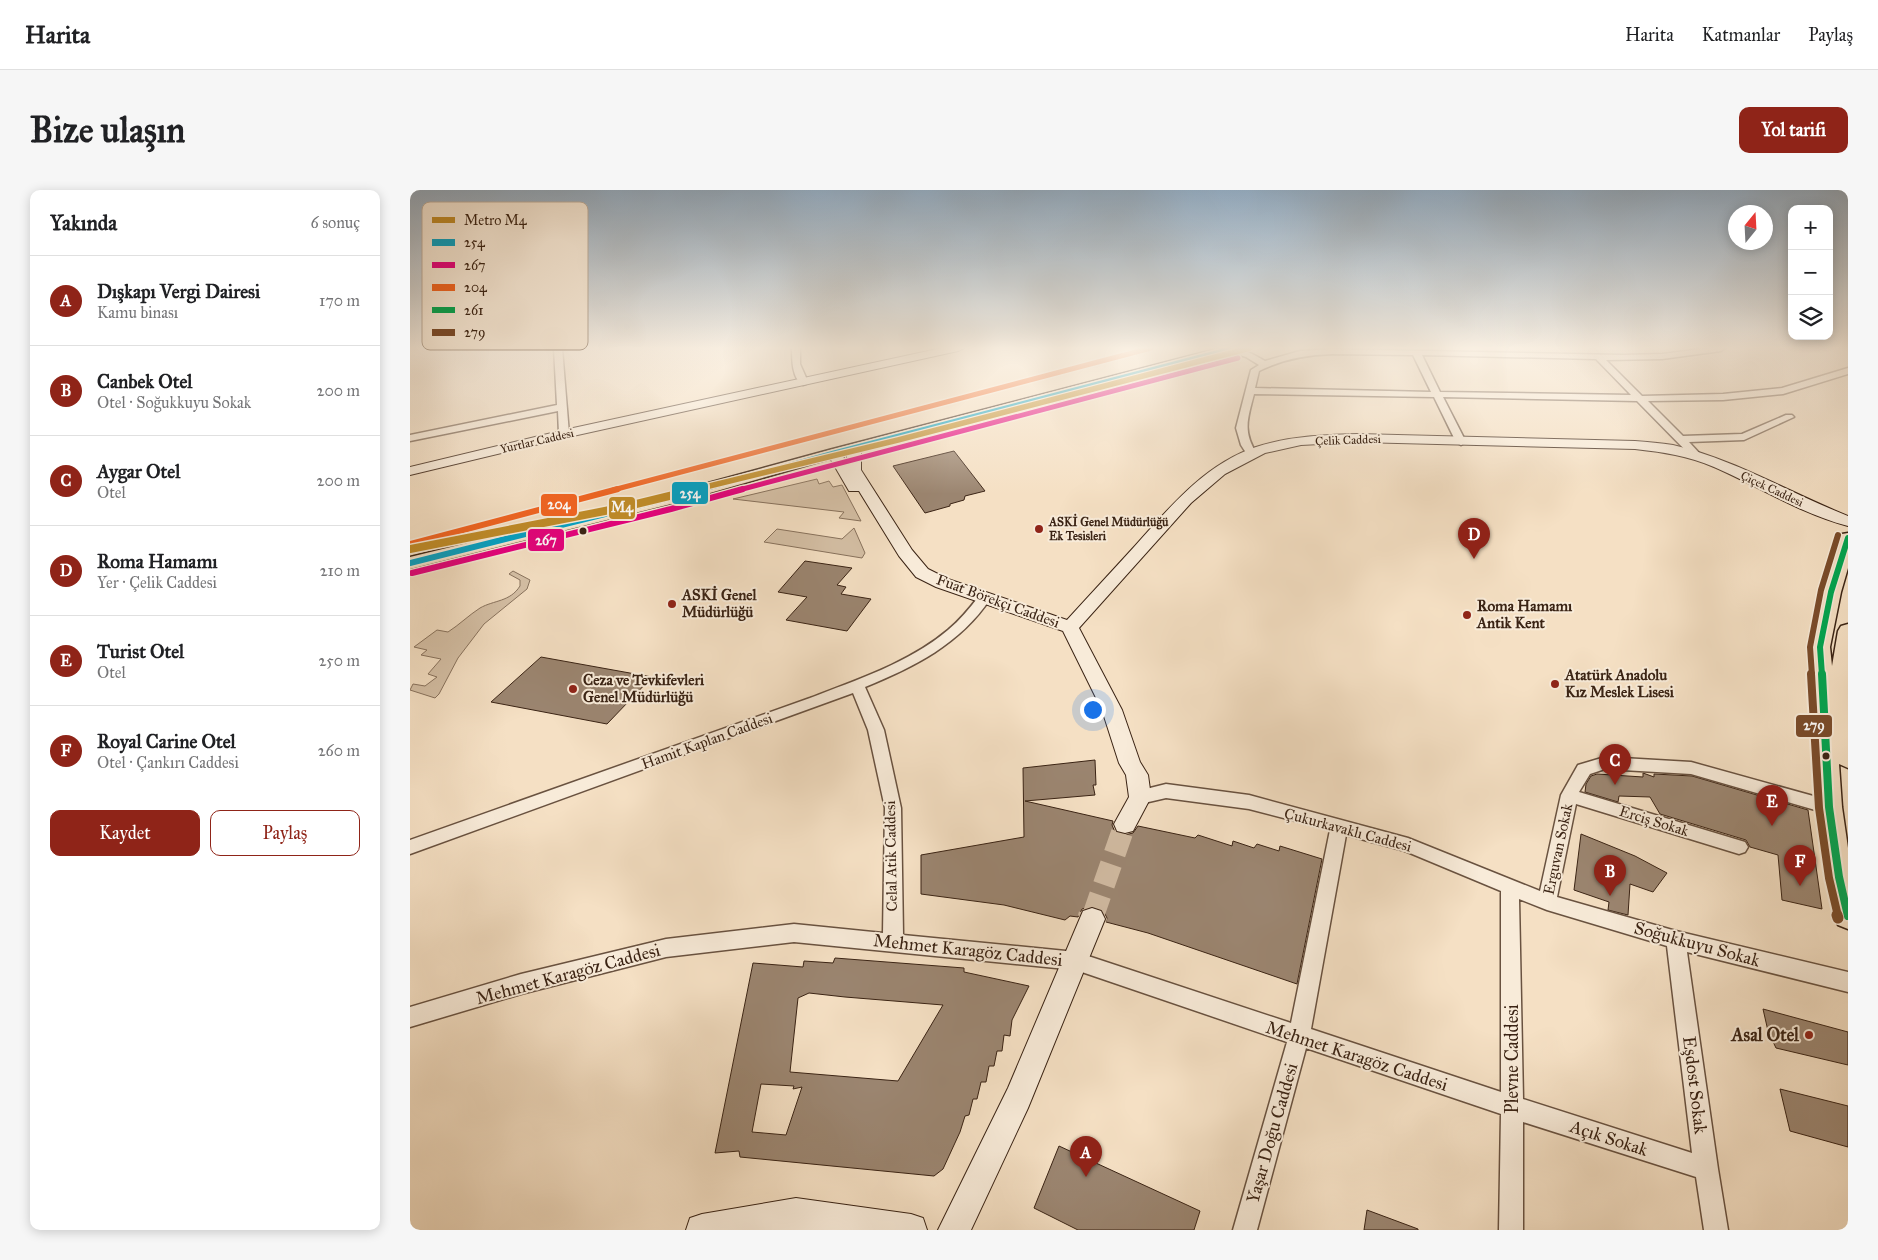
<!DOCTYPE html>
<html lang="tr">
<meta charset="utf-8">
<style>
:root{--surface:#fff;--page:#f6f6f6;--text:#202124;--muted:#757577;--line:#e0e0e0;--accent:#8f2418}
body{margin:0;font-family:"IM FELL Great Primer",serif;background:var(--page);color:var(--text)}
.controls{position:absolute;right:15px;top:15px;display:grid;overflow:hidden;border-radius:10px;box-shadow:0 2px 12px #0003}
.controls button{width:45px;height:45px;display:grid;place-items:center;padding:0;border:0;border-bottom:1px solid var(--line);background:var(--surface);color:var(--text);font:25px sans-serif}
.compass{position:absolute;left:1318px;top:15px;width:45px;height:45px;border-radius:50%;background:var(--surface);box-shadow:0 2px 12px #0003;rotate:18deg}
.you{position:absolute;left:682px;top:519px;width:18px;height:18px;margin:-12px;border:4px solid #fff;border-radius:50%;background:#1a73e8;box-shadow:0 0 0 8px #1a73e833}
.badge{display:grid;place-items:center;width:32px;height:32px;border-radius:50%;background:var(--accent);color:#fff;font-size:16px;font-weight:700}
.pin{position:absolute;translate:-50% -41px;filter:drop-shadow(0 1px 2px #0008)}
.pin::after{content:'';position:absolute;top:26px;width:18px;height:15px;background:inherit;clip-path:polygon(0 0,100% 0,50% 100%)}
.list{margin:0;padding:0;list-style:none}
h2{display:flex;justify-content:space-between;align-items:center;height:65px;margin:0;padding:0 20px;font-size:21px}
h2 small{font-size:16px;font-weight:400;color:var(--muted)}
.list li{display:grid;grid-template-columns:32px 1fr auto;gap:15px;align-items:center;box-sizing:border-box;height:90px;padding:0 20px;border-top:1px solid var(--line)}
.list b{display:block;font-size:19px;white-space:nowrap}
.list p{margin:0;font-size:16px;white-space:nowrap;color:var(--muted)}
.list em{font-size:16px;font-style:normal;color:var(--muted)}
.actions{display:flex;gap:10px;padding:15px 20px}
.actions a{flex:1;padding:11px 0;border:1px solid var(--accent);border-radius:10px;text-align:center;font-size:18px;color:var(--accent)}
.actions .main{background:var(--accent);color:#fff}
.icon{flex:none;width:28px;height:28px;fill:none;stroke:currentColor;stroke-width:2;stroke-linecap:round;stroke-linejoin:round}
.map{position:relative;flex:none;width:1438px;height:1040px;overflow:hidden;border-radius:10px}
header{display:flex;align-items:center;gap:30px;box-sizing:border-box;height:70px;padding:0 25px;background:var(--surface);border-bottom:1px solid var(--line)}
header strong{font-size:24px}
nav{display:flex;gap:28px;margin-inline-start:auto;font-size:18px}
.intro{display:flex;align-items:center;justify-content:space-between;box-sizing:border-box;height:120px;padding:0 30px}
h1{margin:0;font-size:35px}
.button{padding:12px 22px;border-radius:10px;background:var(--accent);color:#fff;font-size:18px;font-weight:700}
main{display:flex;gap:30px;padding:0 30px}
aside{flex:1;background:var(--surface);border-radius:10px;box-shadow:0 2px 12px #0003}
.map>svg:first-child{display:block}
</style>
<header>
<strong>Harita</strong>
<nav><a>Harita</a><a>Katmanlar</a><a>Paylaş</a></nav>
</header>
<div class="intro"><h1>Bize ulaşın</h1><a class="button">Yol tarifi</a></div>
<main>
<aside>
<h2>Yakında<small>6 sonuç</small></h2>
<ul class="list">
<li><span class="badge">A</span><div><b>Dışkapı Vergi Dairesi</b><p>Kamu binası</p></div><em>170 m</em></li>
<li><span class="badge">B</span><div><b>Canbek Otel</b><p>Otel · Soğukkuyu Sokak</p></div><em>200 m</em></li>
<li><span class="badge">C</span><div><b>Aygar Otel</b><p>Otel</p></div><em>200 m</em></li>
<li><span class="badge">D</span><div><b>Roma Hamamı</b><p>Yer · Çelik Caddesi</p></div><em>210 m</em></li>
<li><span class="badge">E</span><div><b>Turist Otel</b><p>Otel</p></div><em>250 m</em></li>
<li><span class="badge">F</span><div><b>Royal Carine Otel</b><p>Otel · Çankırı Caddesi</p></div><em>260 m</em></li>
</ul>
<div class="actions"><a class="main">Kaydet</a><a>Paylaş</a></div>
</aside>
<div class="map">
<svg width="1438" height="1040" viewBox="0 0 1438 1040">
<rect width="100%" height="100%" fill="#f5e0c4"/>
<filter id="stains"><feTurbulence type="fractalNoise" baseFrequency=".004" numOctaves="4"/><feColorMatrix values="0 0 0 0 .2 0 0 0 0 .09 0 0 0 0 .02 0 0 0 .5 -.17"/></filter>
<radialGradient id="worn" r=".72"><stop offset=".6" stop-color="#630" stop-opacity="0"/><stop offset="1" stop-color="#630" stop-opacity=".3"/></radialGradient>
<g fill="#d5c0a6" stroke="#88725d">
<polygon points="407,289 409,294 419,291 423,297 432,295 451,331 429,328 434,322 323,309"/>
<polygon points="444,338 455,363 452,368 354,352 367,339 432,349"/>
<path d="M103,381L120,390L117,399L74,434L48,468L29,504L25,508L0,500L3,494L15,496L27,487L18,484L31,469L11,465L17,460L4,457L27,440L38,442C49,435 59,425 70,418C84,410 100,412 110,396V390L99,384Z"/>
</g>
<g fill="#9b8570" stroke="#3a2314" fill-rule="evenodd">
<polygon points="544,261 575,301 555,306 554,310 540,314 540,316 515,323 483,276"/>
<polygon points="395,371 442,378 427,395 436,397 431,404 461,409 437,441 376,430 397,407 368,402"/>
<polygon points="131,467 242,487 197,534 81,512"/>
<polygon points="685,570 686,595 683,595 685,605 615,611 703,631 702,635 705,642 715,645 723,643 728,636 785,648 788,645 822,656 823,651 844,658 847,654 869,661 870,656 912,669 887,794 738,743 696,732 697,728 693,720 683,716 672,719 668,727 660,726 655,730 594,715 511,704 511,665 614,647 613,578"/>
<polygon points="1233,583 1244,587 1244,584 1282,586 1398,620 1412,719 1372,710 1368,665 1340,657 1336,650 1250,624 1240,607 1209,606 1208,612 1175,602 1176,594 1181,586 1187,584 1233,587"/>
<polygon points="1171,644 1225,666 1257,683 1243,702 1220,694 1218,725 1198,720 1199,712 1164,700"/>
<path d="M425,768L554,778V782L619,796L602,830L600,846L594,845L592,861H587L584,876H579L576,892H571L567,909H563L559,925L555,926L550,942L533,979L524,986L330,967L329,961L305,963L343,773L393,777L394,771L423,773ZM399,803L435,807L533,815L488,891L380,882L388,808ZM351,894L384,896L383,899L392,897L376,945L342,942Z"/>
<polygon points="1353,819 1438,842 1438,875 1366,858 1358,841"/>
<polygon points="1370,899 1438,916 1438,957 1380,941"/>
<polygon points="649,956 790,1021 784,1040 668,1040 624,1018"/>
<polygon points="957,1020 1008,1039 1008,1040 954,1040"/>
</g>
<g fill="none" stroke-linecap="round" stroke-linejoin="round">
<polyline stroke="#d0baa1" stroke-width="22" stroke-dasharray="22 11" stroke-linecap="butt" points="683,726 715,634"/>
<polyline stroke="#d0baa1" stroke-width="29" stroke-dasharray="29 14" stroke-linecap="butt" points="682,729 683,725"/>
<defs>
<g id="street">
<polygon points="144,158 152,158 159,244 158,246 154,247 149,244 148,221 0,251 0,245 147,215"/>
<path d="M382,158H390V174L398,192L396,194L393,195C382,189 382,169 382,158Z"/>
<path d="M817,158C832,158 843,164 855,171L890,161L922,159L1212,165L1252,164L1299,158H1315L1311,161L1252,169L1196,170L1232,206L1313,204L1372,198L1438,178V184L1373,204L1313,210L1238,211L1273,246L1332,244L1376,225H1382L1384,227L1334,250L1279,252L1292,266L1287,269L1283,268L1227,211L1033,207L1056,252L1051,255L1046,252L1024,207L844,204C838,228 832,241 847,264L842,267L838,266L831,255L826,238L841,180L849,175L836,167L818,161ZM922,164L1003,165L1021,202L845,198L849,181C873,169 896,165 922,164ZM1012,165L1186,169L1221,205L1030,202Z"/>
<path d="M574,405L580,409C550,454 504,477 455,497L474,540L491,618L493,745L666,762L881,833L920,640L839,619L756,608L730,614L724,612L722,607L724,602L756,594L839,605L998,648L1130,701L1151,605L1168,575L1195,567L1281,572L1425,612L1427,617L1425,622L1419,624L1281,584L1195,579L1180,584L1169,602L1335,652L1338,657L1335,662L1329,664L1166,614L1147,707L1266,741L1438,782V802L1277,762L1308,979L1318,1040H1294L1286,987L1113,932V1040H1089L1091,924L896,858L847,1040H823L877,852L666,780L384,752L256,767L111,804L0,837V817L111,784L256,749L384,734L473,743L475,618L458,540L443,503L0,664V650L400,508C446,490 499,473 538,440C550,430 560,418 569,406ZM936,645L995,661L1091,701V902L901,839ZM1109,709L1137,720L1257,756L1282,963L1113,909Z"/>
</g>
<g id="secondary">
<polygon points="532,158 554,158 548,161 154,248 0,285 0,277 154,240"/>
<path d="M948,244L1225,251C1238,252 1251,253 1263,255C1324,269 1380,303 1438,326V336C1391,324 1348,296 1304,277C1279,266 1252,262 1225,259L948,252L891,255L855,263L815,284L781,313L669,438L712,520L730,572L738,585L741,607L723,641L715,643L707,641L704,634L719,607L716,585L709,573L692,520L653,441L526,397L506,387L489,366L449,301H439L417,263L424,259L429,260L437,273V258L439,255H449L451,258V280L502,360L518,379L538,389L657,430C679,406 702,381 724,357C759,318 795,274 846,257C879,246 914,245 948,244Z"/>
<polygon points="682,718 691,721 695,729 618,918 561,1040 528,1040 598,898 673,721"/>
<polygon points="386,1008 501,1024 513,1028 517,1040 276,1040 280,1028 292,1024"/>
</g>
<g id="primary">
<polygon points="810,158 831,158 829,161 429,266 265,313 0,379 0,367 254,305 419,260"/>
<polygon points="1438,343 1438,378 1431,402 1420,457 1422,476 1428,441 1431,436 1438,434 1438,578 1429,574 1432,617 1438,658 1438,739 1428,735 1424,726 1415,687 1406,617 1400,457 1411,402 1429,348 1432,344"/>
</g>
</defs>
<use href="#street" stroke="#695240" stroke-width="3"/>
<use href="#secondary" stroke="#3a2314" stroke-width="2"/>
<use href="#primary" stroke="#3a2314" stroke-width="3"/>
<use href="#street" fill="#f8ebd9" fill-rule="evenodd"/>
<use href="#secondary" fill="#f8ebd9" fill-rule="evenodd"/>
<use href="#primary" fill="#f5e0c4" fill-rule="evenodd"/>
<defs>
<polyline id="bus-1-far1" points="290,300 424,263 825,158"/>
<polyline id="bus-1" points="0,373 295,299"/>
<polyline id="bus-2-far1" points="329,300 828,168"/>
<polyline id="bus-2" points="2,383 261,319 333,299"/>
<polyline id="bus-3-far1" points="203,300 741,158"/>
<polyline id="bus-3" points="0,354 208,299"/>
<polyline id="bus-4-far1" points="1412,485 1410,457 1421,402 1438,348"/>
<polyline id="bus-4" points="1412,484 1419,617 1429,687 1438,726"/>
<polyline id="bus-5-far2" points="1402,485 1400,457 1411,400 1428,345"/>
<polyline id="bus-5-far1" points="1401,484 1409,618 1419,688 1428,726"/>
<polyline id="bus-5" points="1427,725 1428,728"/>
</defs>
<use href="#bus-1-far1" stroke="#f8ebd9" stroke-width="8"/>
<use href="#bus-1" stroke="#f8ebd9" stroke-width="9"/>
<use href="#bus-2-far1" stroke="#f8ebd9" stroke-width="8"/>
<use href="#bus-2" stroke="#f8ebd9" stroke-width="9"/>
<use href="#bus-3-far1" stroke="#f8ebd9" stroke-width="8"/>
<use href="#bus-3" stroke="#f8ebd9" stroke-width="9"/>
<use href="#bus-4-far1" stroke="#f8ebd9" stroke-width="9"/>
<use href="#bus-4" stroke="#f8ebd9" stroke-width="12"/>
<use href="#bus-5-far2" stroke="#f8ebd9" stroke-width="9"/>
<use href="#bus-5-far1" stroke="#f8ebd9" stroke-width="12"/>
<use href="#bus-5" stroke="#f8ebd9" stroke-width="14"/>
<use href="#bus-1-far1" stroke="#03a2c5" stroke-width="5"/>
<use href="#bus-1" stroke="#03a2c5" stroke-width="6"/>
<use href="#bus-2-far1" stroke="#e5007d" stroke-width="5"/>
<use href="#bus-2" stroke="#e5007d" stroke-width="6"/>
<use href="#bus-3-far1" stroke="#f26522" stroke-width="5"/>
<use href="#bus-3" stroke="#f26522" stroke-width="6"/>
<use href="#bus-4-far1" stroke="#00a651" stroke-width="6"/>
<use href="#bus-4" stroke="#00a651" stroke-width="8"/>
<use href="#bus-5-far2" stroke="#7a4b2a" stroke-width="6"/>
<use href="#bus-5-far1" stroke="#7a4b2a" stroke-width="8"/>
<use href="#bus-5" stroke="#7a4b2a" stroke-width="11"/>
<defs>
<polyline id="metro-1-far1" points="283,300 488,250 840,158"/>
<polyline id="metro-1" points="0,359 210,318 288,299"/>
</defs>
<use href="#metro-1-far1" stroke="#f8ebd9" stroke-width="8"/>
<use href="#metro-1" stroke="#f8ebd9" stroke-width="11"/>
<use href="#metro-1-far1" stroke="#c08c28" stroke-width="5.5"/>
<use href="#metro-1" stroke="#c08c28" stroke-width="8"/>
</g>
<linearGradient id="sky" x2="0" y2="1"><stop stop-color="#93acc2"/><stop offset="0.52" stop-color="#faf1e4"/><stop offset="1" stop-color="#faf1e4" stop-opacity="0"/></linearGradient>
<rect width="1438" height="304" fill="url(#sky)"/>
<g fill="#8f2418" stroke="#f8ebd9" stroke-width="2">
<circle cx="629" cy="339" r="5"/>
<circle cx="262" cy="414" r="5"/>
<circle cx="1057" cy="425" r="5"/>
<circle cx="1145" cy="494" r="5"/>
<circle cx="163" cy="499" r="5"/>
<circle cx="1399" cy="845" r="5"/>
</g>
<g fill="#3a2314" stroke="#f8ebd9" stroke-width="2">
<circle cx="173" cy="341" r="4.5"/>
<circle cx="1416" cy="566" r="4.5"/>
</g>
<g text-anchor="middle" stroke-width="4" stroke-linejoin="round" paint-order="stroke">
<g font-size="12" fill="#3a2314" stroke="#f8ebd9">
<text transform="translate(938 250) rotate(-2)" y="4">Çelik Caddesi</text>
<text transform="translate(127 251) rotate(-13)" y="4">Yurtlar Caddesi</text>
<text transform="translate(1362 299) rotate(25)" y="4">Çiçek Caddesi</text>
</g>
<g font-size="12" font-weight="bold" fill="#3a2314" stroke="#f8ebd9" text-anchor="start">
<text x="639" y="336">ASKİ Genel Müdürlüğü<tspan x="639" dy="14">Ek Tesisleri</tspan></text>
</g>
<g font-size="15" font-weight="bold" fill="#3a2314" stroke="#f8ebd9" text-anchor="start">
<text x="272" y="410">ASKİ Genel<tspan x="272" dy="17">Müdürlüğü</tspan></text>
<text x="1067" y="421">Roma Hamamı<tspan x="1067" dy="17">Antik Kent</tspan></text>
<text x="1155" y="490">Atatürk Anadolu<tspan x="1155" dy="17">Kız Meslek Lisesi</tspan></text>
<text x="173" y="495">Ceza ve Tevkifevleri<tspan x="173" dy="17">Genel Müdürlüğü</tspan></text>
</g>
<g font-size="15" fill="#3a2314" stroke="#f8ebd9">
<text transform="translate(588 411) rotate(20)" y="5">Fuat Börekçi Caddesi</text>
<text transform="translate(297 551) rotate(-20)" y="5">Hamit Kaplan Caddesi</text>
<text transform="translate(1244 631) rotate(17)" y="5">Erciş Sokak</text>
<text transform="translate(938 640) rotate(15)" y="5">Çukurkavaklı Caddesi</text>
<text transform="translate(1148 659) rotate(-78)" y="5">Erguvan Sokak</text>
<text transform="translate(481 666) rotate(-91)" y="5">Celal Atik Caddesi</text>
</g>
<g font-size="18" fill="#3a2314" stroke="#f8ebd9">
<text transform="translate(1287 754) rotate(15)" y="6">Soğukkuyu Sokak</text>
<text transform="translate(558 760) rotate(6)" y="6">Mehmet Karagöz Caddesi</text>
<text transform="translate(158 784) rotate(-15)" y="6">Mehmet Karagöz Caddesi</text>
<text transform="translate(947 866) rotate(18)" y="6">Mehmet Karagöz Caddesi</text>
<text transform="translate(1102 869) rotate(-90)" y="6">Plevne Caddesi</text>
<text transform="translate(1285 895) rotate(83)" y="6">Eşdost Sokak</text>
<text transform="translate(862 943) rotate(-74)" y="6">Yaşar Doğu Caddesi</text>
<text transform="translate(1199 948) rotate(18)" y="6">Açık Sokak</text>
</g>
<g font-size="18" font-weight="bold" fill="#3a2314" stroke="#f8ebd9" text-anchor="end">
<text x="1389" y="851">Asal Otel</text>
</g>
</g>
<rect x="12" y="12" width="166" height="148" rx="8" fill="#f8ebd9" stroke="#bfaf9e" stroke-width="1"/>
<rect x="22" y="27" width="23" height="6" fill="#c08c28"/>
<rect x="22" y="49" width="23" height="7" fill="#03a2c5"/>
<rect x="22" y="72" width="23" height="6" fill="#e5007d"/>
<rect x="22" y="94" width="23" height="7" fill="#f26522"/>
<rect x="22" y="117" width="23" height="6" fill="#00a651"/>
<rect x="22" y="139" width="23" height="7" fill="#7a4b2a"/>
<g font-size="14" fill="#3a2314">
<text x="54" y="35">Metro M4</text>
<text x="54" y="57">254</text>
<text x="54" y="80">267</text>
<text x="54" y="102">204</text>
<text x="54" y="125">261</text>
<text x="54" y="147">279</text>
</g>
<g stroke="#f8ebd9" stroke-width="2">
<rect x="261" y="291" width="38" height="24" rx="5" fill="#03a2c5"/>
<rect x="130" y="303" width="38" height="24" rx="5" fill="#f26522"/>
<rect x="198" y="306" width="28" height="24" rx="5" fill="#c08c28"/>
<rect x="117" y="338" width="38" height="24" rx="5" fill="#e5007d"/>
<rect x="1385" y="524" width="38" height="24" rx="5" fill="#7a4b2a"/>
</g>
<g font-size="14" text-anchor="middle" font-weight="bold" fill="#fff">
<text x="280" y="308">254</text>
<text x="149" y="319">204</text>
<text x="212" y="322">M4</text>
<text x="136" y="355">267</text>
<text x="1404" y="540">279</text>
</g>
<rect width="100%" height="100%" filter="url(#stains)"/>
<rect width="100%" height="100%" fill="url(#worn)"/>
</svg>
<div class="controls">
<button>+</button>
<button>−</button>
<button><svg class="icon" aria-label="layers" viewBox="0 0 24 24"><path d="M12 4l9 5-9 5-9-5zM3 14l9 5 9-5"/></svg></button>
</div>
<svg class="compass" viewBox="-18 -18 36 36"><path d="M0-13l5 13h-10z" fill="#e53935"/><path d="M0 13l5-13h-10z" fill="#757577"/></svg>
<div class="you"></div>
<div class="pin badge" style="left:676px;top:987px">A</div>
<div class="pin badge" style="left:1200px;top:706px">B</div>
<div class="pin badge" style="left:1205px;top:595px">C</div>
<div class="pin badge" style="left:1064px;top:369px">D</div>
<div class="pin badge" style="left:1362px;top:636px">E</div>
<div class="pin badge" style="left:1390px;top:696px">F</div>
</div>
</main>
